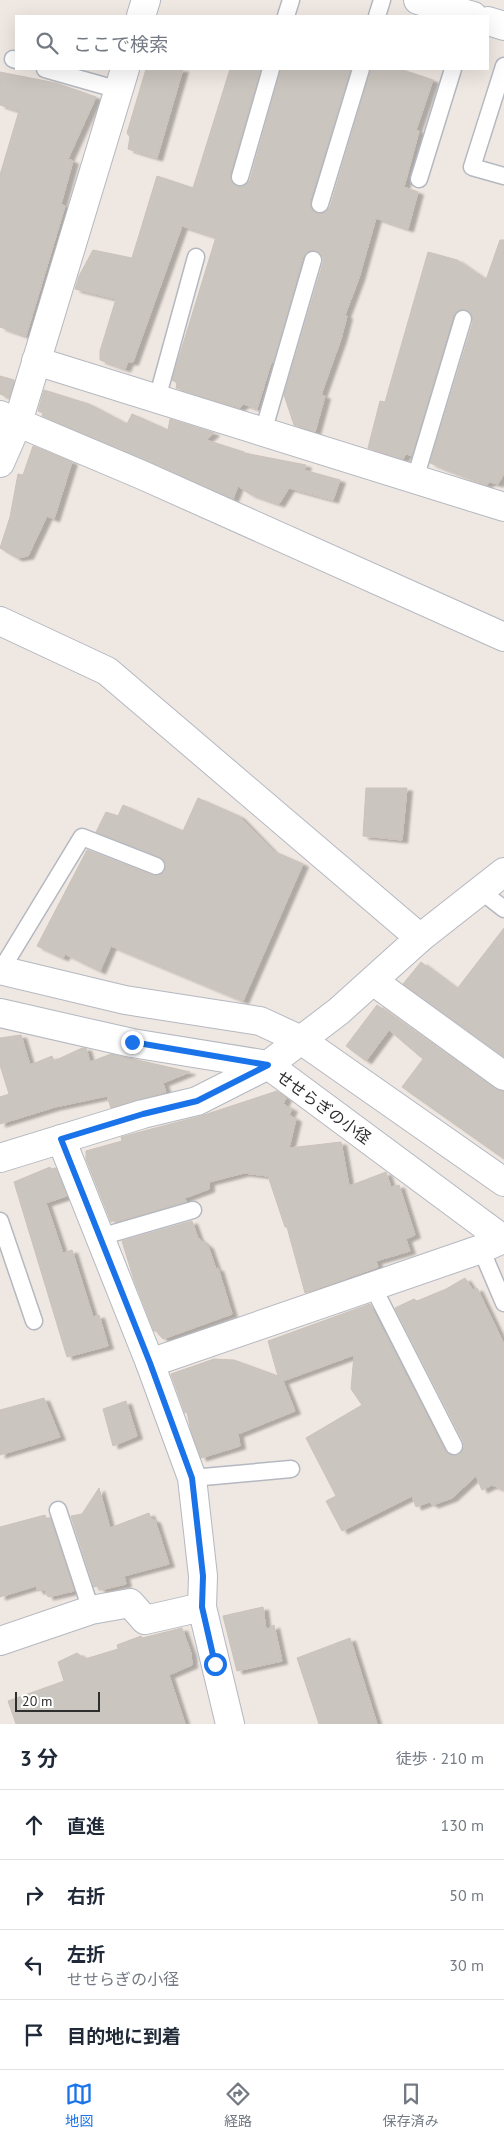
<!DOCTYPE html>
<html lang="ja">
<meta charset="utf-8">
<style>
:root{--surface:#fff;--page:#f2f2f3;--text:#1f2937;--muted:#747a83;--line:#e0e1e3;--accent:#1a73e8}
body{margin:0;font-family:"PT Sans","Noto Sans JP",sans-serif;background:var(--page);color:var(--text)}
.scale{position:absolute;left:15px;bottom:12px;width:85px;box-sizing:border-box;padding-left:5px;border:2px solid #2e2e2e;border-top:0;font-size:14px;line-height:18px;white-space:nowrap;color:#2e2e2e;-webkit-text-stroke:4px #fff;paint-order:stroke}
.stop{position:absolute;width:15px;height:15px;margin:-11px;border:4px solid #1a73e8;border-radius:50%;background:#fff}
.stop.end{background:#1a73e8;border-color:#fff;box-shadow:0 1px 5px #0008}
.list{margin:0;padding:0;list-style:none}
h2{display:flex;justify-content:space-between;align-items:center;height:65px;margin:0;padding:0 20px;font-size:21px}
h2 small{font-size:16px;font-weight:400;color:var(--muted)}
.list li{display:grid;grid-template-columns:32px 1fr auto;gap:15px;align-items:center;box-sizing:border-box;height:70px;padding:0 20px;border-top:1px solid var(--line)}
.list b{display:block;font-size:19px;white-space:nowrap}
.list p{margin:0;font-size:16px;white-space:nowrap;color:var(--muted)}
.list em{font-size:16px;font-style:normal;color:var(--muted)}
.icon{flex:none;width:28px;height:28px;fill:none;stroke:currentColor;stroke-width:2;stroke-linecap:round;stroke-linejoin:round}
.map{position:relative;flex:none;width:504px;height:1724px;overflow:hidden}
.search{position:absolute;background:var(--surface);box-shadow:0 5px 20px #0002;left:15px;right:15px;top:15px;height:55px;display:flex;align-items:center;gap:12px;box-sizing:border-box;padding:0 18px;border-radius:0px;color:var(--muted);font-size:19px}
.sheet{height:345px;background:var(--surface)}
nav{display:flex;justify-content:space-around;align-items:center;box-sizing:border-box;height:70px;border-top:1px solid var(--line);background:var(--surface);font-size:14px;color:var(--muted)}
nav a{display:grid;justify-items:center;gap:2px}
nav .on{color:var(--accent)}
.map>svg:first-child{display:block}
</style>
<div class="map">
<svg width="504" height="1724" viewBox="0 0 504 1724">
<defs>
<filter id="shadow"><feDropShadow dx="5.5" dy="3" stdDeviation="1" flood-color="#0004"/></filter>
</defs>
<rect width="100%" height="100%" fill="#efe7e1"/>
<g fill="#cbc5bf" stroke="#cbc2ba" filter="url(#shadow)">
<polygon points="146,69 183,69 157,158 128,149 130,137 127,133"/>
<polygon points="230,69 261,69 230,174 233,184 242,187 250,180 281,69 351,69 310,201 312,210 318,214 326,212 330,207 371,69 400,69 433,80 416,130 419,131 404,187 418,192 408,229 376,218 359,278 345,315 347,316 341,339 321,395 325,396 315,432 294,425 284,395 323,263 323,257 316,251 310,250 303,257 273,363 272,360 257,409 244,404 239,408 176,388 177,383 172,380 216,237 182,226 133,362 128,362 125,369 100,360 100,351 116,299 75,289 79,276 93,250 132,258 157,176 193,188"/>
<polygon points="0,72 56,83 96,97 68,159 73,161 61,204 65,206 26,336 0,327 0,175 19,111 0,105"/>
<polygon points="500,240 504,240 504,474 498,484 490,482 486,485 430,463 473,322 471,313 465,309 457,311 453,316 412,456 406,454 403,459 368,448 380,401 385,402 428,252 457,260 486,280"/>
<polygon points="0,376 14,380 9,398 0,394"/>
<polygon points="44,390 89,404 127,424 132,414 168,430 170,419 214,433 206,440 244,452 244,453 306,465 304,470 340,480 333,500 289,488 279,504 250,494 238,486 233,499 42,416 43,413 38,411"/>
<polygon points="33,446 72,462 54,519 47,516 28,556 17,558 0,548 10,517 18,474 23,475"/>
<polygon points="366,788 407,788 402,840 363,836"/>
<polygon points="198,798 239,816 273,851 303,864 243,1001 111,946 100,971 65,954 63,958 37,946 87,850 152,875 158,876 165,870 166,864 160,857 96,832 106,812 118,816 123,805 183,831"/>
<polygon points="504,928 504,1057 403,984 421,962 457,989"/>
<polygon points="377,1005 495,1089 504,1091 504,1159 402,1087 423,1059 389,1030 366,1061 346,1046"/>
<polygon points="21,1035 30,1065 52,1056 54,1061 82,1048 86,1048 90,1062 111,1054 190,1072 163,1083 166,1092 111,1108 107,1096 55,1107 0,1124 0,1097 9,1094 0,1065 0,1038"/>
<polygon points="277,1091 286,1098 283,1104 292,1109 289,1115 296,1119 289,1148 341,1142 349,1186 386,1172 391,1187 399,1185 415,1235 406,1239 410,1251 376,1261 378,1267 305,1293 287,1227 285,1227 268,1176 244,1173 209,1182 209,1189 185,1198 186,1202 115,1222 115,1220 111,1222 86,1159 86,1151 122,1141 121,1137 201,1116"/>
<polygon points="50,1167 51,1169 56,1168 67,1196 46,1203 63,1253 72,1250 93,1317 99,1315 108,1346 67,1357 14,1182"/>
<polygon points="192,1221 198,1238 208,1246 216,1269 218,1268 232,1314 163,1339 156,1331 154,1331 134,1280 122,1241"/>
<polygon points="465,1278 473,1290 477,1288 504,1344 504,1490 492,1485 482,1490 476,1476 452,1498 433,1505 429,1502 416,1507 412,1496 342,1531 326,1501 336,1496 306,1438 362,1405 351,1389 354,1355 283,1381 295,1411 238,1434 240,1446 201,1458 191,1431 187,1412 185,1413 171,1374 214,1359 234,1360 278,1376 268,1341 370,1304 445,1451 453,1456 459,1455 464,1447 463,1441 395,1308 414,1299 417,1301 446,1289"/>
<polygon points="44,1398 60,1437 0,1455 0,1410"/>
<polygon points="126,1401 137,1436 113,1446 103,1409"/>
<polygon points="99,1488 110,1528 149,1513 151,1519 155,1520 169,1564 124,1576 126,1584 101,1590 97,1586 94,1587 71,1516 82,1514"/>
<polygon points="45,1515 47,1520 51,1520 74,1591 48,1597 45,1590 38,1591 36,1586 0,1597 0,1527"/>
<polygon points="263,1607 266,1630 274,1625 282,1661 237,1671 223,1616"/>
<polygon points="182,1628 191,1653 192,1665 169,1675 185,1724 16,1724 8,1701 64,1681 58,1662 77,1653 85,1659 118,1649 117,1645 141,1636 142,1638"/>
<polygon points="350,1638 377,1724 319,1724 297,1658"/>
</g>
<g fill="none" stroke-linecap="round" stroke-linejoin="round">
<defs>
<g id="lane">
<polyline points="286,16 291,0"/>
<polyline points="377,16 382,0"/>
<polyline points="13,59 16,60"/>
<polyline points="504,66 472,167 504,176"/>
<polyline points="45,69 119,90"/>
<polyline points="240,177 271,69"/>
<polyline points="419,179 453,69"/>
<polyline points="320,204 361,69"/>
<polyline points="157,399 196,257"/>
<polyline points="263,432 313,260"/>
<polyline points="415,479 463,319"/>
<polyline points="481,891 504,909"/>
<polyline points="1,970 82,837 156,866"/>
<polyline points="0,1221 34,1321"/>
<polyline points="100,1237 193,1210"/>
<polyline points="481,1249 504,1303"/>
<polyline points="372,1285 454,1446"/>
<polyline points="192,1478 291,1469"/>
<polyline points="58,1510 91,1610"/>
</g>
<g id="street">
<polyline points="418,0 473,16"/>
<polyline points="141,16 146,0"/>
<polyline points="488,21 504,26"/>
<polyline points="36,361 504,507"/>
<polyline points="0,415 142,475 504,637"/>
<polyline points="0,463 18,422 125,69"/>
<polyline points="0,621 107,671 420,938"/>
<polyline points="0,970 125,1000 260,1021 301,1040 504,1182"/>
<polyline points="373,981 504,1076"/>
<polyline points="0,1013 132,1043 268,1065 504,1240"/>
<polyline points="61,1139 150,1363 192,1478 203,1576 202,1607 230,1724"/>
<polyline points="150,1363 481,1249 503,1239"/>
<polyline points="0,1641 91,1610 130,1603 145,1620 202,1607"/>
</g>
<polyline id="secondary" points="0,1158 143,1114 197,1101 268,1065 339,1011 420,938 504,872"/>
</defs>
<use href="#lane" stroke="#b4b8c1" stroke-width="19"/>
<use href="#street" stroke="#b4b8c1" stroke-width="30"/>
<use href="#secondary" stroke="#b4b8c1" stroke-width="30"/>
<use href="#lane" stroke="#fff" stroke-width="16"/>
<use href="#street" stroke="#fff" stroke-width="28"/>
<use href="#secondary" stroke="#fff" stroke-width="28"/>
</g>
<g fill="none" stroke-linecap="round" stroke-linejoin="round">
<polyline stroke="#1a73e8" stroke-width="6" points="132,1042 268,1065 197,1101 143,1114 61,1139 150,1363 192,1478 203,1576 202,1607 215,1664"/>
</g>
<g text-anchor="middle" stroke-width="4.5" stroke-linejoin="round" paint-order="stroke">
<g font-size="16" fill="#2e2e2e" stroke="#fff">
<text transform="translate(324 1107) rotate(36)" y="6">せせらぎの小径</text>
</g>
</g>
</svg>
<div class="scale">20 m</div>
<div class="stop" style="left:215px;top:1664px"></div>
<div class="stop end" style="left:132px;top:1042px"></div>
<div class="search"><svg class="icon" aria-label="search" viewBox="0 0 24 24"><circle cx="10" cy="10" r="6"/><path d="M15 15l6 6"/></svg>ここで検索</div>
</div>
<section class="sheet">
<h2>3 分<small>徒歩 · 210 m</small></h2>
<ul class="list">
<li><svg class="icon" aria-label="ahead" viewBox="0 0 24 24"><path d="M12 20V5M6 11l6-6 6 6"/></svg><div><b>直進</b></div><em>130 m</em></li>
<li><svg class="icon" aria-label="right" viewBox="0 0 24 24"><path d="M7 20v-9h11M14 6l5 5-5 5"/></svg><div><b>右折</b></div><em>50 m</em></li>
<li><svg class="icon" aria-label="left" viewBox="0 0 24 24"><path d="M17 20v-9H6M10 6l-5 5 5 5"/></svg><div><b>左折</b><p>せせらぎの小径</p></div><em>30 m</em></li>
<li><svg class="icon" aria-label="arrive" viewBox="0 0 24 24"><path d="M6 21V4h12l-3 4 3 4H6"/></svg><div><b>目的地に到着</b></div></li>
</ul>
</section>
<nav>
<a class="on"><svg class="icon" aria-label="map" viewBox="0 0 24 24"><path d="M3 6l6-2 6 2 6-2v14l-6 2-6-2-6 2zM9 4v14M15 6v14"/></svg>地図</a>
<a><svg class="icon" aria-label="directions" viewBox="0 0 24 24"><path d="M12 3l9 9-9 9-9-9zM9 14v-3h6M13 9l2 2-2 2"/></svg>経路</a>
<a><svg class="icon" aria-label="saved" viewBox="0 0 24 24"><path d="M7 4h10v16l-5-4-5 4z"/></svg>保存済み</a>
</nav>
